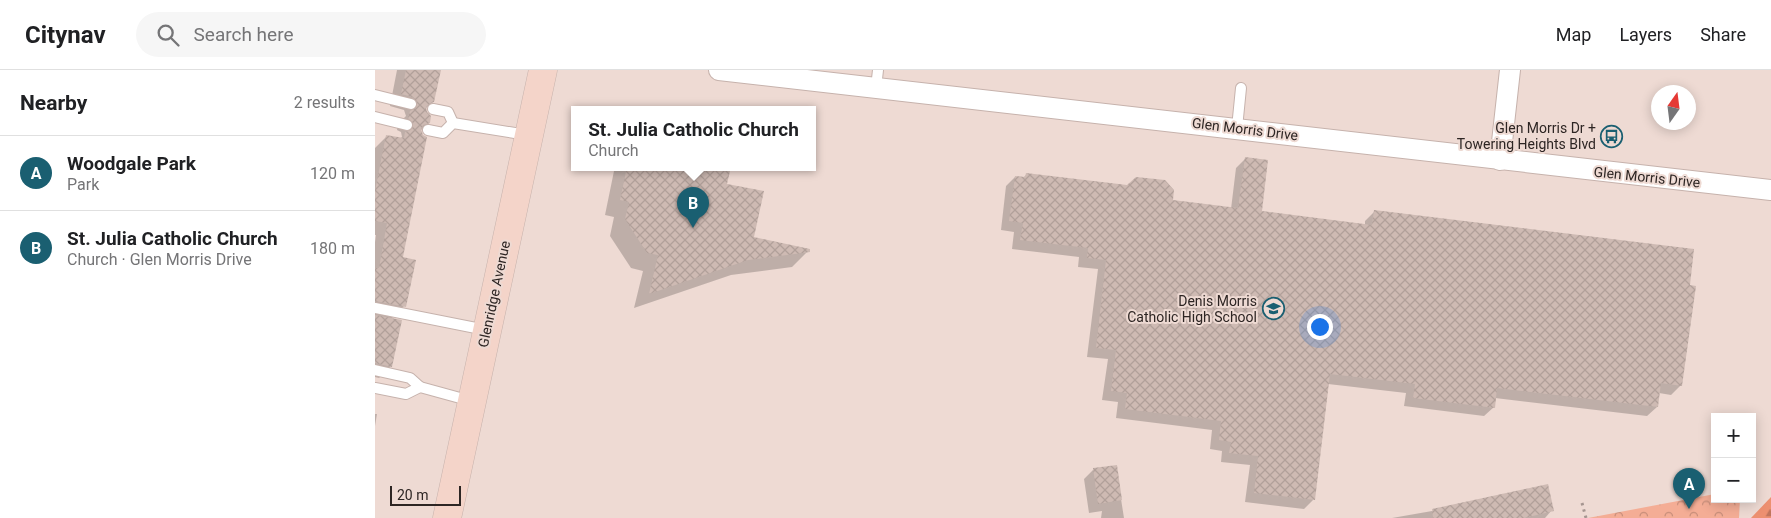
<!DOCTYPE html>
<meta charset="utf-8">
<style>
:root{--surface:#fff;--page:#f6f6f6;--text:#202124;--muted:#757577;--line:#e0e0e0;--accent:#1a5f71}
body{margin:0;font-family:Roboto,sans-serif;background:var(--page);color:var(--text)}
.controls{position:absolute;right:15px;bottom:15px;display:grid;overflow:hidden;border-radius:0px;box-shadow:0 2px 12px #0003}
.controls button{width:45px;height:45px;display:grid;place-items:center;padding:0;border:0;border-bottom:1px solid var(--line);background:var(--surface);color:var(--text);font:25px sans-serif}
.compass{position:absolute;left:1276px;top:15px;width:45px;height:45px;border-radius:50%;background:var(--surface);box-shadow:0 2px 12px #0003;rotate:14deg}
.scale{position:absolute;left:15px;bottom:12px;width:71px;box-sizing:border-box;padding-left:5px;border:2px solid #2d2523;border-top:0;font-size:14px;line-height:18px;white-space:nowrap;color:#2d2523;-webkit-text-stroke:4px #eedad3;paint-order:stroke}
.you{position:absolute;left:944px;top:256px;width:18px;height:18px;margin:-12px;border:4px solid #fff;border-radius:50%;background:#1a73e8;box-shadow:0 0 0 8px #1a73e833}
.badge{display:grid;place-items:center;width:32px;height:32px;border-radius:50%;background:var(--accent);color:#fff;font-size:16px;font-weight:700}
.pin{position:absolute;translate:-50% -41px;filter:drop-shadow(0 1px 2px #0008)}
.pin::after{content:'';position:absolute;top:26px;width:18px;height:15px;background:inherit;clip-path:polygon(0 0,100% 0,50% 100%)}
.popup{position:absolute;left:196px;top:36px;width:245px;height:65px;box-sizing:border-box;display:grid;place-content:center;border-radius:0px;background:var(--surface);filter:drop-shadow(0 1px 4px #0005);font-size:16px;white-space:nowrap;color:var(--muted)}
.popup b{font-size:19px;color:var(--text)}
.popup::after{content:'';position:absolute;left:50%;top:100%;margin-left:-10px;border:10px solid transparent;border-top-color:var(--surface)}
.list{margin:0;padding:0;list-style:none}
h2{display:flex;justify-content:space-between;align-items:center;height:65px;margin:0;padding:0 20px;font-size:21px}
h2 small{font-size:16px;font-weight:400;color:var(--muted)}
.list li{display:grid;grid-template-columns:32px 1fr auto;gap:15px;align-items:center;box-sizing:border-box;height:75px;padding:0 20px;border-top:1px solid var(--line)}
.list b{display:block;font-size:19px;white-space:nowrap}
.list p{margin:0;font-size:16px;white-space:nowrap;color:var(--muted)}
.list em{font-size:16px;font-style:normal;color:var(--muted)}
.icon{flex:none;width:28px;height:28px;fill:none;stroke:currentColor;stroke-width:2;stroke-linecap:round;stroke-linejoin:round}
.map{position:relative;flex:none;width:1396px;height:448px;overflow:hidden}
header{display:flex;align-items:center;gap:30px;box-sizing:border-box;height:70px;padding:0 25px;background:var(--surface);border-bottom:1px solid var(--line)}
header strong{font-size:24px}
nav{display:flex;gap:28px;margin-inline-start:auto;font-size:18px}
.search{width:350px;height:45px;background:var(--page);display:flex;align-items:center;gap:12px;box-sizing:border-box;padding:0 18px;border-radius:28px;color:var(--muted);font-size:19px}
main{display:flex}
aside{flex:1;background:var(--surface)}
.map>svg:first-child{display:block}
</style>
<header>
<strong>Citynav</strong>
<div class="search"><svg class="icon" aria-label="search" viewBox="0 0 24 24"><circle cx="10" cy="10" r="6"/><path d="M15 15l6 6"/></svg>Search here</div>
<nav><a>Map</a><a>Layers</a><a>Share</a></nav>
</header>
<main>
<aside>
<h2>Nearby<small>2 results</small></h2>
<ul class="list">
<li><span class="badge">A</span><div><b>Woodgale Park</b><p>Park</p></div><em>120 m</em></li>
<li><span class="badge">B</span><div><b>St. Julia Catholic Church</b><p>Church · Glen Morris Drive</p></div><em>180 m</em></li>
</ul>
</aside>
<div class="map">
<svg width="1396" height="448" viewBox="0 0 1396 448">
<defs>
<pattern id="forest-firs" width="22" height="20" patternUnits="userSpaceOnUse" patternTransform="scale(1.25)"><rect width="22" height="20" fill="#ed9070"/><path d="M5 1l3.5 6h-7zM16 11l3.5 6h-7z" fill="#c0755c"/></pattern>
<pattern id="park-crowns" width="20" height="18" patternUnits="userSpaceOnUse" patternTransform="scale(1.25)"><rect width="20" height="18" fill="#f4ad95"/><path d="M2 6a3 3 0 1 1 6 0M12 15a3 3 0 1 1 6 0" fill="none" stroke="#c68d79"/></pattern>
<pattern id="building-cross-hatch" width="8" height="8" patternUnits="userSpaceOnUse" patternTransform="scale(1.25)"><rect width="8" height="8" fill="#cebab3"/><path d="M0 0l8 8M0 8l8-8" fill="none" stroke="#b1a09a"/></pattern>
</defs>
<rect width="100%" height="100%" fill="#eedad3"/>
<polygon fill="url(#forest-firs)" points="1396,427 1396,448 1376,448"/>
<polygon fill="url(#park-crowns)" points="1340,424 1340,429 1365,429 1364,448 1213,448"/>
<g fill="#0003">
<polygon points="22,0 64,0 58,32 50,39 54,53 45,61 26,188 29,236 16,249 16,296 4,308 0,307 0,172 1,165 0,165 0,78 12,66 25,69 27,67 26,62 22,60 23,54 31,46 29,40 15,36"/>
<polygon points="870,89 885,142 990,155 990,151 1000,141 1306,315 1296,325 1284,323 1282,337 1272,346 1120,328 1119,337 1109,346 1029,336 1031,323 953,314 938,430 929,439 870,432 875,395 846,392 847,381 835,379 837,360 741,348 743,332 727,330 733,289 712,287 723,199 703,197 704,187 637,179 639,162 626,160 631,116 640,107 648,108 652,104 796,131 856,139 861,98"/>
<polygon points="243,97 355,97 351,114 378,168 433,181 417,197 356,205 259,238 268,201 256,198 235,166 239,147 230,145 239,101"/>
<polygon points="0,344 2,344 0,356"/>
<polygon points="741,397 749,448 726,448 727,441 714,443 709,409 718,400"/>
<polygon points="1177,440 1170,448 1017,448 1057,441"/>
</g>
<g fill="url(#building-cross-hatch)">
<polygon points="31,0 66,0 59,32 55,33 51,37 52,42 56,46 55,53 48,55 46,59 48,65 52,67 28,187 41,190 31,237 0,231 0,198 4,198 12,153 0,151 0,121 11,65 29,68 30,62 34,61 38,57 38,53 33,48 35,41 41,38 42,32 38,27 26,24"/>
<polygon points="870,87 893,90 887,141 997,155 999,140 1319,179 1315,215 1321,216 1307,316 1286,313 1283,337 1122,318 1120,338 1038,328 1040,314 955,304 940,430 879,423 883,386 854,383 856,372 844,370 846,351 750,339 752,323 736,321 741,280 721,278 731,190 712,188 713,178 645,170 648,153 634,151 640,106 650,107 651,103 752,115 761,107 790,110 799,120 798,130 863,138"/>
<polygon points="252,97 356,97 352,114 389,121 379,167 435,179 435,182 373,190 274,224 283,185 272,183 250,149 254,132 245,130"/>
<polygon points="0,245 27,250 17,297 0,293"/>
<polygon points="742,395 747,430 723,434 718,398"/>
<polygon points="1173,414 1179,441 1149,448 1058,448 1057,439"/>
</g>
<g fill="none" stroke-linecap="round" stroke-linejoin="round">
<defs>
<g id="lane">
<polyline points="501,18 503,0"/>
<polyline points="0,25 36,34"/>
<polyline points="58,39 73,42 78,53"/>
<polyline points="0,47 32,55"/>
<polyline points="862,58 866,18"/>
<polyline points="53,60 68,63 78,53 152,65"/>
<polyline points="0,238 111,260"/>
<polyline points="0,300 35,308 45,317"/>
<polyline points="0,318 31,324 45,317 96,331"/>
</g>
<g id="street">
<polyline points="344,0 1396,120"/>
<polyline points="1125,90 1135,0"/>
</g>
<polyline id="secondary" points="72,448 168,0"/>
</defs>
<use href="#lane" stroke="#c6b2ac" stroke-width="12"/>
<use href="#street" stroke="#c6b2ac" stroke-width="22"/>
<use href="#secondary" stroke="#c6b2ac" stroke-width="29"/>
<polyline stroke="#a59590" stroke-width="3" stroke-dasharray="2.5 4" stroke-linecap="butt" points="1207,433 1211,448"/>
<use href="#lane" stroke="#fff" stroke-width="10"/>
<use href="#street" stroke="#fff" stroke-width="20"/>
<use href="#secondary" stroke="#f4d4c9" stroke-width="28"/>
</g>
<defs>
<symbol id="bus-ring" viewBox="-11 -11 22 22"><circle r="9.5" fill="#eedad3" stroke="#1a5f71" stroke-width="1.5"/><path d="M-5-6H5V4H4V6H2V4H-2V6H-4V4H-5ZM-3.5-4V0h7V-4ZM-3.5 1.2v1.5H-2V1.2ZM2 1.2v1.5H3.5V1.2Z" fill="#1a5f71"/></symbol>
<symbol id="school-ring" viewBox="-11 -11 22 22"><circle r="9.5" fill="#eedad3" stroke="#1a5f71" stroke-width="1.5"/><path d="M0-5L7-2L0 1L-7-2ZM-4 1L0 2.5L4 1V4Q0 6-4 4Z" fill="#1a5f71"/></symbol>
</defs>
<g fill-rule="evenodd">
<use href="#bus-ring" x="1224" y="54" width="25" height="25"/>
<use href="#school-ring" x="886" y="226" width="25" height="25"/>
</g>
<g text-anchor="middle" stroke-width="4" stroke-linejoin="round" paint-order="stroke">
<g font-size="14" fill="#2d2523" stroke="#eedad3" text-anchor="end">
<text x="1221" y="63">Glen Morris Dr +<tspan x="1221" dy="16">Towering Heights Blvd</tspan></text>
<text x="882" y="236">Denis Morris<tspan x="882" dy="16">Catholic High School</tspan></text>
</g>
<g font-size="14" fill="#2d2523" stroke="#eedad3">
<text transform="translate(870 59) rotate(7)" y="5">Glen Morris Drive</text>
<text transform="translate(1272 107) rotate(6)" y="5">Glen Morris Drive</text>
<text transform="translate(119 224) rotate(-78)" y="5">Glenridge Avenue</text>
</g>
</g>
</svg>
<div class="controls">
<button>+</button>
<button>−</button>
</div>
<svg class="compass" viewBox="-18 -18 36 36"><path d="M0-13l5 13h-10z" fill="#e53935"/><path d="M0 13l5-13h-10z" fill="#757577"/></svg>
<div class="scale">20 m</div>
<div class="you"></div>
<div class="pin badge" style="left:1314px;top:439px">A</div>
<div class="pin badge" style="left:318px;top:158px">B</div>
<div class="popup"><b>St. Julia Catholic Church</b>Church</div>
</div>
</main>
